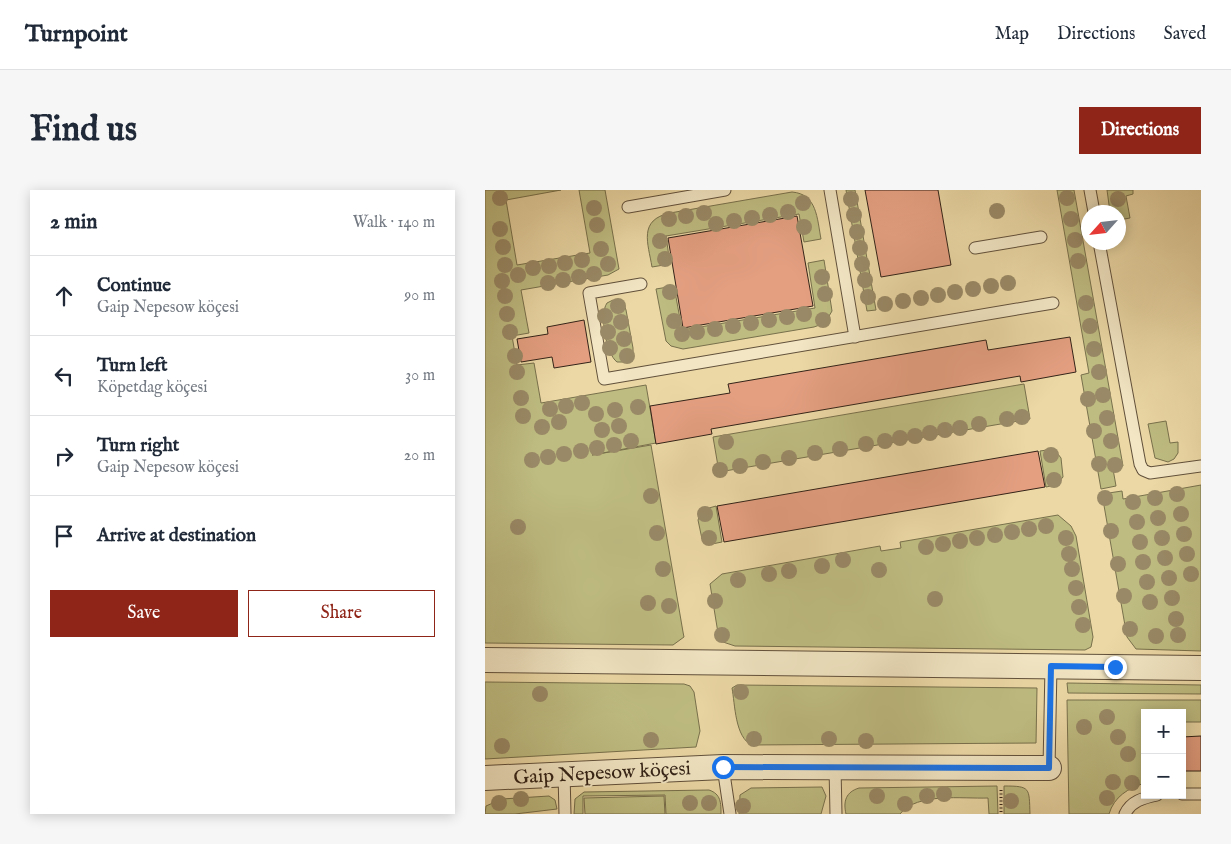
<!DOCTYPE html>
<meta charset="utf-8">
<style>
:root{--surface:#fff;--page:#f6f6f7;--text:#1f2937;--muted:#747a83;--line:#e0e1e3;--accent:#8f2418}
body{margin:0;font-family:"IM FELL English",serif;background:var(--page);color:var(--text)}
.controls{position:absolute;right:15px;bottom:15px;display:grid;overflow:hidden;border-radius:0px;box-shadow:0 2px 12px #0003}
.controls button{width:45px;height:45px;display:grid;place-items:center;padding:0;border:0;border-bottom:1px solid var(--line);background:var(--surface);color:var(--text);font:25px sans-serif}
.compass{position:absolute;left:596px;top:15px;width:45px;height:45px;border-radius:50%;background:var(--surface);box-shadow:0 2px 12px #0003;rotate:243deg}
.stop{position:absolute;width:15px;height:15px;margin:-11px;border:4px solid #1a73e8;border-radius:50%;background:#fff}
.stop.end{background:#1a73e8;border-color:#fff;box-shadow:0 1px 5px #0008}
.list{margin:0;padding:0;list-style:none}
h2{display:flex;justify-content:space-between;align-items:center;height:65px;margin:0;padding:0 20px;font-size:21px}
h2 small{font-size:16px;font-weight:400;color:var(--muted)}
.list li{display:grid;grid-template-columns:32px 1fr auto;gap:15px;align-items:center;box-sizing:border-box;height:80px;padding:0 20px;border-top:1px solid var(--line)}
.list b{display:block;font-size:19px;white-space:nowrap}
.list p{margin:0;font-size:16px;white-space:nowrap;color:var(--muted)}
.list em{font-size:16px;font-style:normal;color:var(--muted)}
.actions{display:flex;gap:10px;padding:15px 20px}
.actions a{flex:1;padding:11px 0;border:1px solid var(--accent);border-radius:0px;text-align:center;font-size:18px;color:var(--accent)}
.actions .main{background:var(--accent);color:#fff}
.icon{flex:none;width:28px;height:28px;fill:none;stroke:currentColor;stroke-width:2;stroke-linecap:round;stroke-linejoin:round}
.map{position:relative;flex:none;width:716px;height:624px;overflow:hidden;border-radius:0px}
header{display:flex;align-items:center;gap:30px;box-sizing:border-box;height:70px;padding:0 25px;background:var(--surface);border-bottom:1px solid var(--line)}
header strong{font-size:24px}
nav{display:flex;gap:28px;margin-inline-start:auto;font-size:18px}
.intro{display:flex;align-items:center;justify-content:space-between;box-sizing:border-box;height:120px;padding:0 30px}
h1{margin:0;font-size:35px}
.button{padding:12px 22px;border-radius:0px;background:var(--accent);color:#fff;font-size:18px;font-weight:700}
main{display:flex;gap:30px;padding:0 30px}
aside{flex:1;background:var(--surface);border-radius:0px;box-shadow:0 2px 12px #0003}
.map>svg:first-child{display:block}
</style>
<header>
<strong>Turnpoint</strong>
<nav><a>Map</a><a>Directions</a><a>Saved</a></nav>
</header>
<div class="intro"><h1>Find us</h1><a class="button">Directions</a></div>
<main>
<aside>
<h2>2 min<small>Walk · 140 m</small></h2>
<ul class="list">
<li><svg class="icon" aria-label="ahead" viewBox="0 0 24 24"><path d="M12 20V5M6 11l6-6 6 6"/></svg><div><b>Continue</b><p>Gaip Nepesow köçesi</p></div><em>90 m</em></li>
<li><svg class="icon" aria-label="left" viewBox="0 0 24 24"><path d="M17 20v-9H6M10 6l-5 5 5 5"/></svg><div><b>Turn left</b><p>Köpetdag köçesi</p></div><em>30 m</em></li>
<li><svg class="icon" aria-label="right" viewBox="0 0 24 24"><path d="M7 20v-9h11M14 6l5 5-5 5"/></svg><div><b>Turn right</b><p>Gaip Nepesow köçesi</p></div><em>20 m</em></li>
<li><svg class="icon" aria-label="arrive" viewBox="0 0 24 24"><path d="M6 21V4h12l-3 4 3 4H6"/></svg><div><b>Arrive at destination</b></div></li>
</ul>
<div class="actions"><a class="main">Save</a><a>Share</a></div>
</aside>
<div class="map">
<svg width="716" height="624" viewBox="0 0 716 624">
<rect width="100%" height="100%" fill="#ebd8a5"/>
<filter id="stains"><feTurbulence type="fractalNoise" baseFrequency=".004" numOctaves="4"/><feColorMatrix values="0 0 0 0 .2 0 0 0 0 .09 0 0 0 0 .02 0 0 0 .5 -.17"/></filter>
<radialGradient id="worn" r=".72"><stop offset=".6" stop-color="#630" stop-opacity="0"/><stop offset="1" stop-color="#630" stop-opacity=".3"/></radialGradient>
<g fill="#bebc81" stroke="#78704c">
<polygon points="0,0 76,0 21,10 32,75 105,63 94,0 120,0 134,79 123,85 36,100 44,143 27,146 32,175 49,173 56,213 161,195 171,253 107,265 166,255 198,442 199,447 188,455 0,453"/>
<polygon points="361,0 370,0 391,120 382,121"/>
<polygon points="572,0 589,0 638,276 628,279 631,296 616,299 596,185 604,183"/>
<polygon points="622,0 648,0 648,4 641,6 645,28 634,30 634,22 625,22"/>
<path d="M307,2C332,4 332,28 336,49L319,52L314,24L181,46L185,74L167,77C163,53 153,30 185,23Z"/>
<polygon points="339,70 347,121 340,133 329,137 198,159 186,156 181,151 171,99 189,96 197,140 330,118 323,73"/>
<path d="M128,110L139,114L141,120L148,158V165L139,172H132C121,164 114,124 122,113Z"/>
<polygon points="539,194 545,229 234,282 228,247"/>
<polygon points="681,231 685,253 693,252 693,263 689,269 683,272 670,268 663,234"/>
<polygon points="569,259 576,268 578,287 571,295 561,297 555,261"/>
<polygon points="716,295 716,461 651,459 642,447 617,304 637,301 638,309"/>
<polygon points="231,316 237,352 227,354 217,349 213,330 217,320"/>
<polygon points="573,325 586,336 591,346 608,447 606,457 600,460 250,456 238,452 233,443 225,394 237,384 395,356 396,361 416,358 415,352"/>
<polygon points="0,492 199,494 205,496 209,502 215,541 211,557 0,569"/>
<polygon points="582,493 716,495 716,504 583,503"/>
<path d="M252,495L552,498L551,553L267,555C250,548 250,514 247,498Z"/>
<path d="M582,510H716V532H697V523H660V593C643,598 629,607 624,624H584Z"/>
<path d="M512,596L513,624H504L503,608C478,609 432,602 415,624H361C358,611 361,602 374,598Z"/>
<path d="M519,596C546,596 544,598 545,624H519Z"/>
<polygon points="337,597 341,606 336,624 254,624 255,605 266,598"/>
<path d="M224,600C236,604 236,613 236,624H181L180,605L98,606V624H89L90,609L99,602Z"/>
<polygon points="64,606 70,610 72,619 30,624 0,624 1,616 17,609"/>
<polygon points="179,606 180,624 100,624 99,608"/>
</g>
<g fill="#e49f81" stroke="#332318">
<polygon points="380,0 453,0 466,75 396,87"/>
<polygon points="312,26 328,116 198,138 183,48"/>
<polygon points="99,130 106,172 69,178 67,167 36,172 32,149 63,144 62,137"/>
<polygon points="585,147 591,182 536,192 535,186 226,239 227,244 171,254 165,216 245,203 243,194 501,150 503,160"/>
<polygon points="553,261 560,297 239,352 232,316"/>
<polygon points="716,546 716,581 697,581 697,547"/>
</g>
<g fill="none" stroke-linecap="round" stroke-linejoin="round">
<defs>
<g id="service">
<polyline points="345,0 370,147"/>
<polyline points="605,0 609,22"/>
<polyline points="143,17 240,0"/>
<polyline points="614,52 655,274 658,280 665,283 716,276"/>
<polyline points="490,58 556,47"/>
<polyline points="156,94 104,103 119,189 568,113"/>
<polyline points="238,577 245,624"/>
<polyline points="350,577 351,624"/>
<polyline points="564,578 566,476"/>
<polyline points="79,583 80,624"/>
<polyline points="697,604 716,604"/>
<path d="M640,624C646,611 658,608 672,605"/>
</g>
<g id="minor">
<polyline points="0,470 716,478"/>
<polyline points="0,588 238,577 564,578"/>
</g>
</defs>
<use href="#service" stroke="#61503b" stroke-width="13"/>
<use href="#minor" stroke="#61503b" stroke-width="26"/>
<polyline stroke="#332318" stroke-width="3" stroke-dasharray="1 2.5" stroke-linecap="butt" points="516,600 516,624"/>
<use href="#service" stroke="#f2e6c4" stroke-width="11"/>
<use href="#minor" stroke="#f2e6c4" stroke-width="24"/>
</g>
<g fill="#998966">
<circle cx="15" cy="8" r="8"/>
<circle cx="582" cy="8" r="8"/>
<circle cx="366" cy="9" r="8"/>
<circle cx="633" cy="9" r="8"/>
<circle cx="318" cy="13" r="8"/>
<circle cx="109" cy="18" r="8"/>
<circle cx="512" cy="21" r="8"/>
<circle cx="303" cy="22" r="8"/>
<circle cx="219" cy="23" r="8"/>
<circle cx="285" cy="25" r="8"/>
<circle cx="369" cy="25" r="8"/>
<circle cx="201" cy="26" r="8"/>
<circle cx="267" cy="28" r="8"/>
<circle cx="184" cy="29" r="8"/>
<circle cx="586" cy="29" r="8"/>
<circle cx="249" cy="31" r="8"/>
<circle cx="231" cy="34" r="8"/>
<circle cx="112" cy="35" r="8"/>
<circle cx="319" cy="37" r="8"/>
<circle cx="15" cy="39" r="8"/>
<circle cx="372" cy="42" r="8"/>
<circle cx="590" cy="50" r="8"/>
<circle cx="175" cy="51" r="8"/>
<circle cx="18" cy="57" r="8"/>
<circle cx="375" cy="58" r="8"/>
<circle cx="116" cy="59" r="8"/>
<circle cx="180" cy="69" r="8"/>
<circle cx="97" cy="70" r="8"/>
<circle cx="593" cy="71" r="8"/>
<circle cx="80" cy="73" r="8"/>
<circle cx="123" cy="74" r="8"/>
<circle cx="377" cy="74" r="8"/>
<circle cx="20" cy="75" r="8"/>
<circle cx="64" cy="76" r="8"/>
<circle cx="48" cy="78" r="8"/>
<circle cx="109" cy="84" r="8"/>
<circle cx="33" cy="85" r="8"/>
<circle cx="94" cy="87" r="8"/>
<circle cx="337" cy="87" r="8"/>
<circle cx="78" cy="90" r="8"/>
<circle cx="380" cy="90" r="8"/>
<circle cx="17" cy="91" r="8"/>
<circle cx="63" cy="93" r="8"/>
<circle cx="523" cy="93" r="8"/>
<circle cx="506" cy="96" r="8"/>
<circle cx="488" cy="99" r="8"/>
<circle cx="185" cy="102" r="8"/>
<circle cx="470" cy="102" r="8"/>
<circle cx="340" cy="104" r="8"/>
<circle cx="453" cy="105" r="8"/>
<circle cx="20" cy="106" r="8"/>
<circle cx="383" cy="107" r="8"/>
<circle cx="436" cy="108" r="8"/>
<circle cx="418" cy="111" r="8"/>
<circle cx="601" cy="113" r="8"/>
<circle cx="400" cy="114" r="8"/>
<circle cx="133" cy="116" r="8"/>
<circle cx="22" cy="124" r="8"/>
<circle cx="319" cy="124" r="8"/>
<circle cx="120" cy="126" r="8"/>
<circle cx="302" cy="127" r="8"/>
<circle cx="284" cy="130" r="8"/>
<circle cx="338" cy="130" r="8"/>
<circle cx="189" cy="131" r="8"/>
<circle cx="136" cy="132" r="8"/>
<circle cx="266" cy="133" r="8"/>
<circle cx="248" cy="136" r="8"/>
<circle cx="605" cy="136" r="8"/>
<circle cx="230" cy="139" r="8"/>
<circle cx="25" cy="142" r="8"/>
<circle cx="123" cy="142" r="8"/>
<circle cx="212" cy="142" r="8"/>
<circle cx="197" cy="144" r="8"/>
<circle cx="139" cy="149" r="8"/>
<circle cx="125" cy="158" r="8"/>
<circle cx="609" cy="159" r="8"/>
<circle cx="30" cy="166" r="8"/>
<circle cx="142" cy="166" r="8"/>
<circle cx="32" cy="182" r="8"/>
<circle cx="614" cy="182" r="8"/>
<circle cx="618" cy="205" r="8"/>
<circle cx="36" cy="208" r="8"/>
<circle cx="603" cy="209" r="8"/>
<circle cx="97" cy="213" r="8"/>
<circle cx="81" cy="216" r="8"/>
<circle cx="153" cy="217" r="8"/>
<circle cx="65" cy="219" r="8"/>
<circle cx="130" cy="220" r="8"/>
<circle cx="111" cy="224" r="8"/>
<circle cx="38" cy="226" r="8"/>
<circle cx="537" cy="227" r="8"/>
<circle cx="622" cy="228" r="8"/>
<circle cx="522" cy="229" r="8"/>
<circle cx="74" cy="232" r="8"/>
<circle cx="494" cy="234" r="8"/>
<circle cx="134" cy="236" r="8"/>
<circle cx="57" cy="237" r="8"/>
<circle cx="475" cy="238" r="8"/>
<circle cx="117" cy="240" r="8"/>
<circle cx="460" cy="240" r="8"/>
<circle cx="609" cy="241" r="8"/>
<circle cx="445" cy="243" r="8"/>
<circle cx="430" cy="246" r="8"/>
<circle cx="415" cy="248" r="8"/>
<circle cx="146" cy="251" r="8"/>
<circle cx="400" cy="251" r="8"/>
<circle cx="626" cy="251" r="8"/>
<circle cx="241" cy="252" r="8"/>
<circle cx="381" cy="254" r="8"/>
<circle cx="129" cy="255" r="8"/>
<circle cx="112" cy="258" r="8"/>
<circle cx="355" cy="259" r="8"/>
<circle cx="96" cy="261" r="8"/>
<circle cx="330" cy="263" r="8"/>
<circle cx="79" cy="264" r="8"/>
<circle cx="566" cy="265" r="8"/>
<circle cx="63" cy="267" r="8"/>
<circle cx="304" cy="268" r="8"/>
<circle cx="47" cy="270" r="8"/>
<circle cx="278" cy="272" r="8"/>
<circle cx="614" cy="274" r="8"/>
<circle cx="630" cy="275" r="8"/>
<circle cx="255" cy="276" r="8"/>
<circle cx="235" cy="280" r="8"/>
<circle cx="569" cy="290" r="8"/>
<circle cx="692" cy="304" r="8"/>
<circle cx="166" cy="306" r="8"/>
<circle cx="620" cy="308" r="8"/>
<circle cx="670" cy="308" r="8"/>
<circle cx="648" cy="312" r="8"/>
<circle cx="220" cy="324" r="8"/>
<circle cx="696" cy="324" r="8"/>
<circle cx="673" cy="328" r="8"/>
<circle cx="652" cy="332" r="8"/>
<circle cx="561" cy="336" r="8"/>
<circle cx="33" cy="337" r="8"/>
<circle cx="544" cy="339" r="8"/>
<circle cx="626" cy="341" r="8"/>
<circle cx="527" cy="342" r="8"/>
<circle cx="172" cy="343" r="8"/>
<circle cx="699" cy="344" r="8"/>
<circle cx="510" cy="345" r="8"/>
<circle cx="224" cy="348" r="8"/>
<circle cx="492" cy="348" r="8"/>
<circle cx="581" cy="348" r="8"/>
<circle cx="677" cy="348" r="8"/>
<circle cx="475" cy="351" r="8"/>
<circle cx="655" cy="352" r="8"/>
<circle cx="458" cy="354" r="8"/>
<circle cx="441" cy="357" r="8"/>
<circle cx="584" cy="364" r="8"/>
<circle cx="702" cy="364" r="8"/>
<circle cx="680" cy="368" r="8"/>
<circle cx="358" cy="370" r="8"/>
<circle cx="658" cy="372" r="8"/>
<circle cx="633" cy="374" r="8"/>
<circle cx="337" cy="376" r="8"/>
<circle cx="178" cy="379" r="8"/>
<circle cx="587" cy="379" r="8"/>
<circle cx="394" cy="380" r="8"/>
<circle cx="304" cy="381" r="8"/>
<circle cx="284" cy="384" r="8"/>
<circle cx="706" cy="384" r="8"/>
<circle cx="684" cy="388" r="8"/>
<circle cx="253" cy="390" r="8"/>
<circle cx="662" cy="392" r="8"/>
<circle cx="591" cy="398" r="8"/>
<circle cx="639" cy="406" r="8"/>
<circle cx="687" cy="408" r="8"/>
<circle cx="450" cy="409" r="8"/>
<circle cx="230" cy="411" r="8"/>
<circle cx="665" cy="412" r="8"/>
<circle cx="163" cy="413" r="8"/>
<circle cx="184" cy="416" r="8"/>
<circle cx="594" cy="417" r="8"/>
<circle cx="691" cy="429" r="8"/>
<circle cx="598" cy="435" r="8"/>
<circle cx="645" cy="439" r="8"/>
<circle cx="237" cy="445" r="8"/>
<circle cx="693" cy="445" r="8"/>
<circle cx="671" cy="446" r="8"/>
<circle cx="256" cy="502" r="8"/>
<circle cx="55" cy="504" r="8"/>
<circle cx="622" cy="527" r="8"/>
<circle cx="599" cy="537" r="8"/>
<circle cx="633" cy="547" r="8"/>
<circle cx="269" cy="549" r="8"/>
<circle cx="344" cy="549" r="8"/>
<circle cx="166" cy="550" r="8"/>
<circle cx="381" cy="551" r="8"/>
<circle cx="17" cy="556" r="8"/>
<circle cx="643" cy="564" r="8"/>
<circle cx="628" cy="592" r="8"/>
<circle cx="647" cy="593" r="8"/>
<circle cx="459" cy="604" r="8"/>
<circle cx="392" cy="606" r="8"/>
<circle cx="442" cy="606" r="8"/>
<circle cx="622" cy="608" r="8"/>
<circle cx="36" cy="609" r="8"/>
<circle cx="526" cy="611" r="8"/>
<circle cx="14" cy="613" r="8"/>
<circle cx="205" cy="613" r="8"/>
<circle cx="224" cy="613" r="8"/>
<circle cx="420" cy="614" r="8"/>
<circle cx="258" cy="616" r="8"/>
</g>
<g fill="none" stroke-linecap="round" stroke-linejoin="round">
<polyline stroke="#1a73e8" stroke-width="6" points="238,577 564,578 566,476 630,477"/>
</g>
<g text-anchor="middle" stroke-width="4" stroke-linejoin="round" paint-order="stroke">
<g font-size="20" fill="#332318" stroke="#f2e6c4">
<text transform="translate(117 582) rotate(-3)" y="7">Gaip Nepesow köçesi</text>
</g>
</g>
<rect width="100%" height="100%" filter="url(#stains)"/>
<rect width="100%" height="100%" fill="url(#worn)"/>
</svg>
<div class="controls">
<button>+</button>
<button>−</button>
</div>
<svg class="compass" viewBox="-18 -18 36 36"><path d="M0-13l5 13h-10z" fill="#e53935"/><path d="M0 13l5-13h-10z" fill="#747a83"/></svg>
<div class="stop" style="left:238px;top:577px"></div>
<div class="stop end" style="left:630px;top:477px"></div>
</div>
</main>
